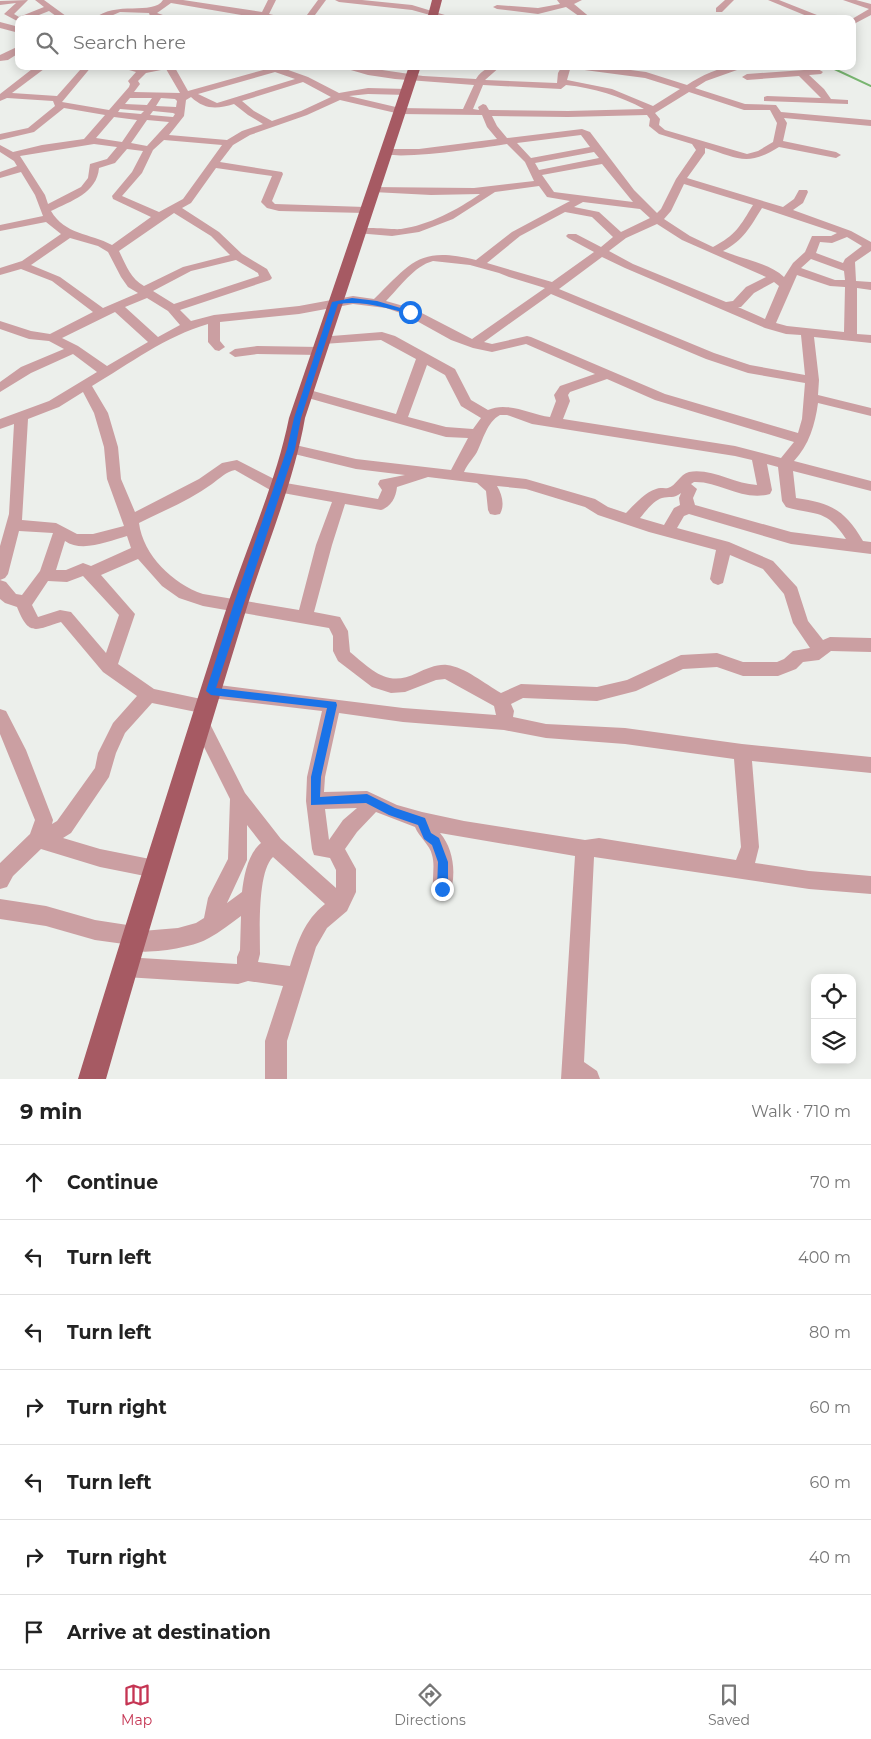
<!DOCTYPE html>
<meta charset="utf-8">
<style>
:root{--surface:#fff;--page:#f6f6f6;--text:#222;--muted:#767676;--line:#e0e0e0;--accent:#c53553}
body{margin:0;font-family:Montserrat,sans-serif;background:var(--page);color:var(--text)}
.controls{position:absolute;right:15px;bottom:15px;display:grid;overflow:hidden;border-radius:10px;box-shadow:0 2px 12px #0003}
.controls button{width:45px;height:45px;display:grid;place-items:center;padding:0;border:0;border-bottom:1px solid var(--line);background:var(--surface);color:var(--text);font:25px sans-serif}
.stop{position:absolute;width:15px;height:15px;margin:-11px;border:4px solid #1a73e8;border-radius:50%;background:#fff}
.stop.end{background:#1a73e8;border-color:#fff;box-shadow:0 1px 5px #0008}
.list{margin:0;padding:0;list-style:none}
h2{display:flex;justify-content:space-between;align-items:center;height:65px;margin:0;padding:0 20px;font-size:21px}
h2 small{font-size:16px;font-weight:400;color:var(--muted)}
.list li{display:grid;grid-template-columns:32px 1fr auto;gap:15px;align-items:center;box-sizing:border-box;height:75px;padding:0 20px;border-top:1px solid var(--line)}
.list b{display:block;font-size:19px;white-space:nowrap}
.list em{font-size:16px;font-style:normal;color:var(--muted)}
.icon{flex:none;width:28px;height:28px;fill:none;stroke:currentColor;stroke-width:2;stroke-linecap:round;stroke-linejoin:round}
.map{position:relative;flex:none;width:871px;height:1079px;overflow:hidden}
.search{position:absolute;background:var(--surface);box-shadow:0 2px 12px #0003;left:15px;right:15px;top:15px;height:55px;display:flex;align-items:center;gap:12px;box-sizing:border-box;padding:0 18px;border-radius:10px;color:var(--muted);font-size:19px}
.sheet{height:590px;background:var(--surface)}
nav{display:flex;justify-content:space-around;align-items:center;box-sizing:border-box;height:70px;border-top:1px solid var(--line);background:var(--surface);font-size:14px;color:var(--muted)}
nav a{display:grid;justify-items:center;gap:2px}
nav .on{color:var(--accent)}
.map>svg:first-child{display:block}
</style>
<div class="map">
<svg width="871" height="1079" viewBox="0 0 871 1079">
<rect width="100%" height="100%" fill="#ecefeb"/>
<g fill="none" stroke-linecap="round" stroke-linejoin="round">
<polyline stroke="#78b570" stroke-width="2" points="828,66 871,86"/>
<g fill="#cb9fa2" fill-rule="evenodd">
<polygon points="28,0 14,14 19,17 44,7 35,0 44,0 70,19 60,19 49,11 29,19 19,19 19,22 4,14 16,3 0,5 0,1"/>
<path d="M163,0H183L262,12L268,0H276L269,14L291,19H264L171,3L157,13L175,19H161L150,16L149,13L120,12L104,19H94C115,0 153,16 163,0Z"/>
<polygon points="318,0 326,0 312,19 304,19"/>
<polygon points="335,0 362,0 412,5 458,19 433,19 430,18 430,15 412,10 339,2"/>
<polygon points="557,0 582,0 574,4 592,19 583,19 566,7 538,14 497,9 493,7 497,5 538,8 560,4"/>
<polygon points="725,0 734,0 722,12 716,12 716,8"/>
<polygon points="768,0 779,0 827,19 814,19"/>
<polygon points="843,0 856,0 871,4 871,15 852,25 852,19 869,9"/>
<polygon points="0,22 19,27 19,33 0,28"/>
<polygon points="19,46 19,53 8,60 0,61 0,55"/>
<path d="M36,66H92L62,102L109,110L129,87L130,84L128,81L136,72L115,66L143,68L174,66L188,91L267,69L264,66H277L308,77L339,93L368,88L407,89L412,92L407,95L368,94L349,96L400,108L463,109L474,85L395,79L368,75L337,66H355L423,76L476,79C482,69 491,66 501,66L485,80L557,83L558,73L562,66H571L567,80L612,89L653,106L680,89L645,78L577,69L573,66H600L646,72L687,85C701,76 720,66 737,66V70L706,81L695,88L745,104L776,105L781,112L871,120V126L784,118L787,123L783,141L836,152L841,155L836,158L779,147C747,167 738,158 705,148V153L687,178L783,207L794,199L799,190H807L808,192L803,203L793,210L851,231L871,242V251L855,262L856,281L871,282V290L857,288V334L871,335V343L814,337L819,380L818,395L871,408V416L818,403C815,425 809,445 794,461L871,481V491L793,471L796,498C831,503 845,510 863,541L871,542V554L791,544L689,514L684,516L677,528L729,542L773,561L797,587L808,621L823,640L830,637L871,638V652L831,651L819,660L803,662L796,669L778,676H743L717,667L683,669L636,691L597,701L523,698L511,704L514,711L513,717L546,724L625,728L742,744L871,757V773L752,761L759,847L755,863L809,871L871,876V894L809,889L594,857L584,1062L597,1071L600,1079H561L575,856L440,833C454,849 457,876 449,896L442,898L435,896C430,883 436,868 432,855C430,845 419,837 415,827L376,812L357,832L345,849L356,869V892L347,911L327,928L316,947L287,1041V1079H265V1041L283,986L248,981L238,984L125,977L118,974L115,967L118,960L125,957L237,964V957L240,950L241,916C230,924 220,932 209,938C193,948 143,956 126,949L124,944L95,940L46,926L0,919V899L46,906L95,920L134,926L142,931L178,928L196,923L204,918L208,898L228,859L230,799L192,723L195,718L201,716L207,718L245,793L281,839L336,888V870L330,858L314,855L312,849L306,801L307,777L322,711L211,698L205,696L203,691L205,686L211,684L403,708L496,715L494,706L445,679L436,680L405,692L391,693L372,687L338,661L333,651V636L329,628L203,606L179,598L162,586L138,559L101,575L135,614L118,664L154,689L206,700L212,702L215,707L212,712L206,714L152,703L125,733L116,753L109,777L71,833L63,838L100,849L155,860L162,863L165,869L162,875L155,878L100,867L41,849L13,876L7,887L0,889V863L30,834L35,820L0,734V709L6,711L26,750L53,820L52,824L57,821L95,768L98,753L113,723L137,696L103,672L61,622C35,630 29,637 17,607L5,603L0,599V580L6,582L16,594L22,595L40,571L53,533L19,531L8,574L5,578L0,580V546L9,514L14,424L0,429V419L49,401L97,372L73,354L31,373L0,392V382L21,367L64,349L49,341L29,339L0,329V321L31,331L50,334L93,312L52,281L21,269L0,275V268L22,261L61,234L46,222L0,231V225L43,216L35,195L21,172L0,178V172L17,166L14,161L0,152V145L13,152L42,145L84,139L105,115L64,108L34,132L0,140V134L28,128L55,106L53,101L7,98L0,101V94ZM44,69L80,70L57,96L12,93ZM166,69L180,93L134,92L140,84L138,81L146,73ZM275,72L295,79L217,103L198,94ZM303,82L331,97L301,111L272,121L254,111L242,101ZM483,85L561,89L566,85C594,88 620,96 644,109L568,111L489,110L486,105L483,104L478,107L479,110L473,109ZM689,92L744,110H770L777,123L773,142L758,151L747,154L665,130L659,125L660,119L655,113ZM191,97C205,110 217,109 234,104L248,115L263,124L242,131L227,140L169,135L184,116L186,100ZM130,98H152L147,105L125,104ZM161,98L175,99L177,101L176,107L156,106ZM340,100L400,114L482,115L487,127L497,139L419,149H385L380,152C391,162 487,147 507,144L525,162L534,181L474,188L369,187L368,189L369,191L373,192L431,195L480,194C457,210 429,225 401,229C390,230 361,225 354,231L356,233L392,236L419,232L453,219L495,192L539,186L547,197L570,201L512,232L476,260C419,246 412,262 374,299L353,296L299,306L214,315L191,321L180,310L270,280L272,278L267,269L242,254L219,232L182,208L191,203L216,168L272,176L261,202L267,208L279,211L365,213L370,210L365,207L275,204L272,201L283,174L282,172L220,162L233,145L250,135L307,115ZM120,109L144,111L141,114L118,112ZM153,111L173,113L175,114L173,117L150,115ZM647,115L650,119L649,126L659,134L692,144L696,150L676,179L661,209L657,213L634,190L590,132L582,129L507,138L497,126L492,116L568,117ZM114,117L137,120L122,142L96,138ZM147,120L169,122L147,146L131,143ZM581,135L590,147L531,158L517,143ZM164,140L222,145L183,199L159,212L122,196L142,173L153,150ZM94,144L117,147L107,159L90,164L88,178L81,187L48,204L45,195L20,156ZM127,149L143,151L132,172L112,196L113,199L151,217L112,245C90,233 65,235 51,211C71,201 97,193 99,168L115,163ZM594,152L599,158L539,170L535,163ZM602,164L633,202L554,192L542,175ZM684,184L753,205C740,226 736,235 713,247L690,236L664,219L671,211ZM583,202L640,209L650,218L621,232L599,212L574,207ZM762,208L837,233L831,236H812L805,252L793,263L784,277C769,263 742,259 723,251C744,240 750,227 762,208ZM565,212L592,217L613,237L601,247L576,234H568L566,236L568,238L594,252L552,282L487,263L520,236ZM174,213L211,236L230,255L183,267L144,286C130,278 126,265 119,251ZM657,224L682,240L766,277L746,287L733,301L726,302L633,264L609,251L626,238ZM847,237L862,246L845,259L843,263L816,253L820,242L832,243ZM70,238L98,246L108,252L121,277L128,287L138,293L103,308L60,277L31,265ZM602,257L625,268L765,328L786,334L801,335L805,375L750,365L714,353L559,289ZM811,259L844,271L845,280H835L801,268ZM236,260L258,273L259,276L174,304L153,291L191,271ZM433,261L470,265L499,273L509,277L545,288L472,339L414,309L386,301C399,288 414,266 433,261ZM797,275L830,286L845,287L844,332L787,326L776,323ZM774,282L779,286L765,319L738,307H741L754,293ZM551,294L706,359L748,373L805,383L802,419L798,433L665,394L531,337L527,336L492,344L484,342ZM147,298L168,311L180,325L158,337L125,307ZM353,304L386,308L406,315L451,340L473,348L492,352L526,344L595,374L560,386L554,395L556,401L550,417C530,414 507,401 488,410L471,400L455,369L395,336L382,332L319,337L317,340L319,343L323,344L381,340L416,359L396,414L306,389L299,393L301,396L446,437L468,438L451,470L356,459L291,444L286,446L284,449L286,452L356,469L405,475L380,480L378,484L382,490L378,499L280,482L237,460L222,463L199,479L135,512L121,479L118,447L108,413L92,386C129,364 166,336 208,324V342L215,350L219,351L225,347L220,341V322L299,314ZM115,312L148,342L107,366L78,346L62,338ZM427,365L445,375L461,406L481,418L473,429L446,427L408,417ZM607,379L655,400L794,442L781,458L735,446L563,419L570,401L568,395L570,392ZM83,392L94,413L104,447L107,479L124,526L93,534H77L56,523L22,520L28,419L59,407ZM500,415H507L532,424L735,456L752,460L757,485C734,484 712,468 689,472C680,474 676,486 668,488C664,489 660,487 656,489C644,493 635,504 626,513L608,507L595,499L526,479L464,472C468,463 473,459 477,452C483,440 487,422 500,415ZM767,464L778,467L782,501L786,507C816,516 826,508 846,539L791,532L695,505L693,498L697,489L691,484L694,482C720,481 743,502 770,494L772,490ZM235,470L272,491L332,502L316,545L299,610L203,594C173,584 143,555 139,523C163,511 190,500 212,484C219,479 227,471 235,470ZM428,477L477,483L486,491L488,510L490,514L495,515L500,514C505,505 502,494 497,486L526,489L585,507L598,515L649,532L716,550L710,579L713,583L718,585L723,583L730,555L763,569L784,594L793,623L810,648L793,651L784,659L777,662H743L717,653L681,655L627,680L597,687L521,684L501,693C485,684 465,667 447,665C437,664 426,669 417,673C387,688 372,670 350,652L348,631L340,617L314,612L332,545L345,504L381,510C391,507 396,497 397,487ZM681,493L679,498L680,505L674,508L664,525L640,518C646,511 653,501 662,498C669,496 674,499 681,493ZM127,536L131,548L91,566L83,563L66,570H56L65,541C82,553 109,541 127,536ZM83,576L119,615L106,653L71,612L60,610L38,617L32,605L48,581L67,582ZM339,713L403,722L504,730L546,738L625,744L734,759L741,847L736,860L599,838L585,840L464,821L422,812L397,805L367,791L324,792L325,777ZM357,808L343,820L329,840L325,809ZM247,825L261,843C248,854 244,875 242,892L227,903L247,860ZM273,857L325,904C304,921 298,941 290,966L258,962L260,954C260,932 257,872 273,857Z"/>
<polygon points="818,69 823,72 821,74 809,75 824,89 831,99 848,100 848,104 764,101 764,97 767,96 821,98 799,76 747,80 742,77 747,74"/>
<polygon points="257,346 320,347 326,351 320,355 257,354 235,357 229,353 235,349"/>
</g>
<g fill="#a65a63" fill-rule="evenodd">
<polygon points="432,0 442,0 437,19 427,19"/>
<path d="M409,66H421L305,418C293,487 263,553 243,620C196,773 150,925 106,1079H78C125,925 174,772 223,619C244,552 275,487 289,418Z"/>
</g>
</g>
<path fill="#1a73e8" d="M352,298L377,301L414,312L410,314C386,308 363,300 338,304L301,418L295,449L216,688L336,702L337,705L321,777L320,797L367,794L395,808L425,818L431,833L439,838L448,862V889L446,892L442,894L439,892L437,889L438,862L432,845L424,839L418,825L389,815L366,803L311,805V777L327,708L211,695L206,691L233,606L287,449L294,418L332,302Z"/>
</svg>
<div class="controls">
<button><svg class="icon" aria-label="locate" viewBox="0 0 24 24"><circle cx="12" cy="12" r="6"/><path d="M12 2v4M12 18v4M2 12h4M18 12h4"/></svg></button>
<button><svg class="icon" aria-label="layers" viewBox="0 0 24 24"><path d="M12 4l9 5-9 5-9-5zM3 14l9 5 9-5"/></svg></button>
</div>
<div class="stop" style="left:410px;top:312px"></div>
<div class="stop end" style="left:442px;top:889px"></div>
<div class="search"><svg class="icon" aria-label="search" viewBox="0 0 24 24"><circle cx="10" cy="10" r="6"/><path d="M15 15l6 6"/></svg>Search here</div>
</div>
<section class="sheet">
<h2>9 min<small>Walk · 710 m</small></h2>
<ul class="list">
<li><svg class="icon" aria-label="ahead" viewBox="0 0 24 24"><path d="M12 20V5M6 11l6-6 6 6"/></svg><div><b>Continue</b></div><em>70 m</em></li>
<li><svg class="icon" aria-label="left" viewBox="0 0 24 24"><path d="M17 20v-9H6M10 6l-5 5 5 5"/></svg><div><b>Turn left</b></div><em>400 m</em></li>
<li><svg class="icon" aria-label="left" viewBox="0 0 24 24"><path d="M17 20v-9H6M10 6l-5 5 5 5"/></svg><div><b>Turn left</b></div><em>80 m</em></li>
<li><svg class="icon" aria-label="right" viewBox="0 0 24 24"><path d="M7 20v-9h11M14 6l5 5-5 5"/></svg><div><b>Turn right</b></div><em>60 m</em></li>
<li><svg class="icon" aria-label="left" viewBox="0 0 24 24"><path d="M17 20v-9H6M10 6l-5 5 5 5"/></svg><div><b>Turn left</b></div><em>60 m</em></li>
<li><svg class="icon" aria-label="right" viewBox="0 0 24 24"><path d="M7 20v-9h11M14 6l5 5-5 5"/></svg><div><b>Turn right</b></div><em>40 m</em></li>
<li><svg class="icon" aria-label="arrive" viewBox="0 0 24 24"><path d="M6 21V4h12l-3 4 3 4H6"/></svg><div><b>Arrive at destination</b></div></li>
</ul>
</section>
<nav>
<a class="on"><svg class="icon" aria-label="map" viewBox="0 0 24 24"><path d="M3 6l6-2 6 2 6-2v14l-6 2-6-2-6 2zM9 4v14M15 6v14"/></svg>Map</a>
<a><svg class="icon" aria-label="directions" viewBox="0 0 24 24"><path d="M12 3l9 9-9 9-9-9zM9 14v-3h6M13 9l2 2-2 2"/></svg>Directions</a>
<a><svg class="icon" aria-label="saved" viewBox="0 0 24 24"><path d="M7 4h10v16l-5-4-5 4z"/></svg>Saved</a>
</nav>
